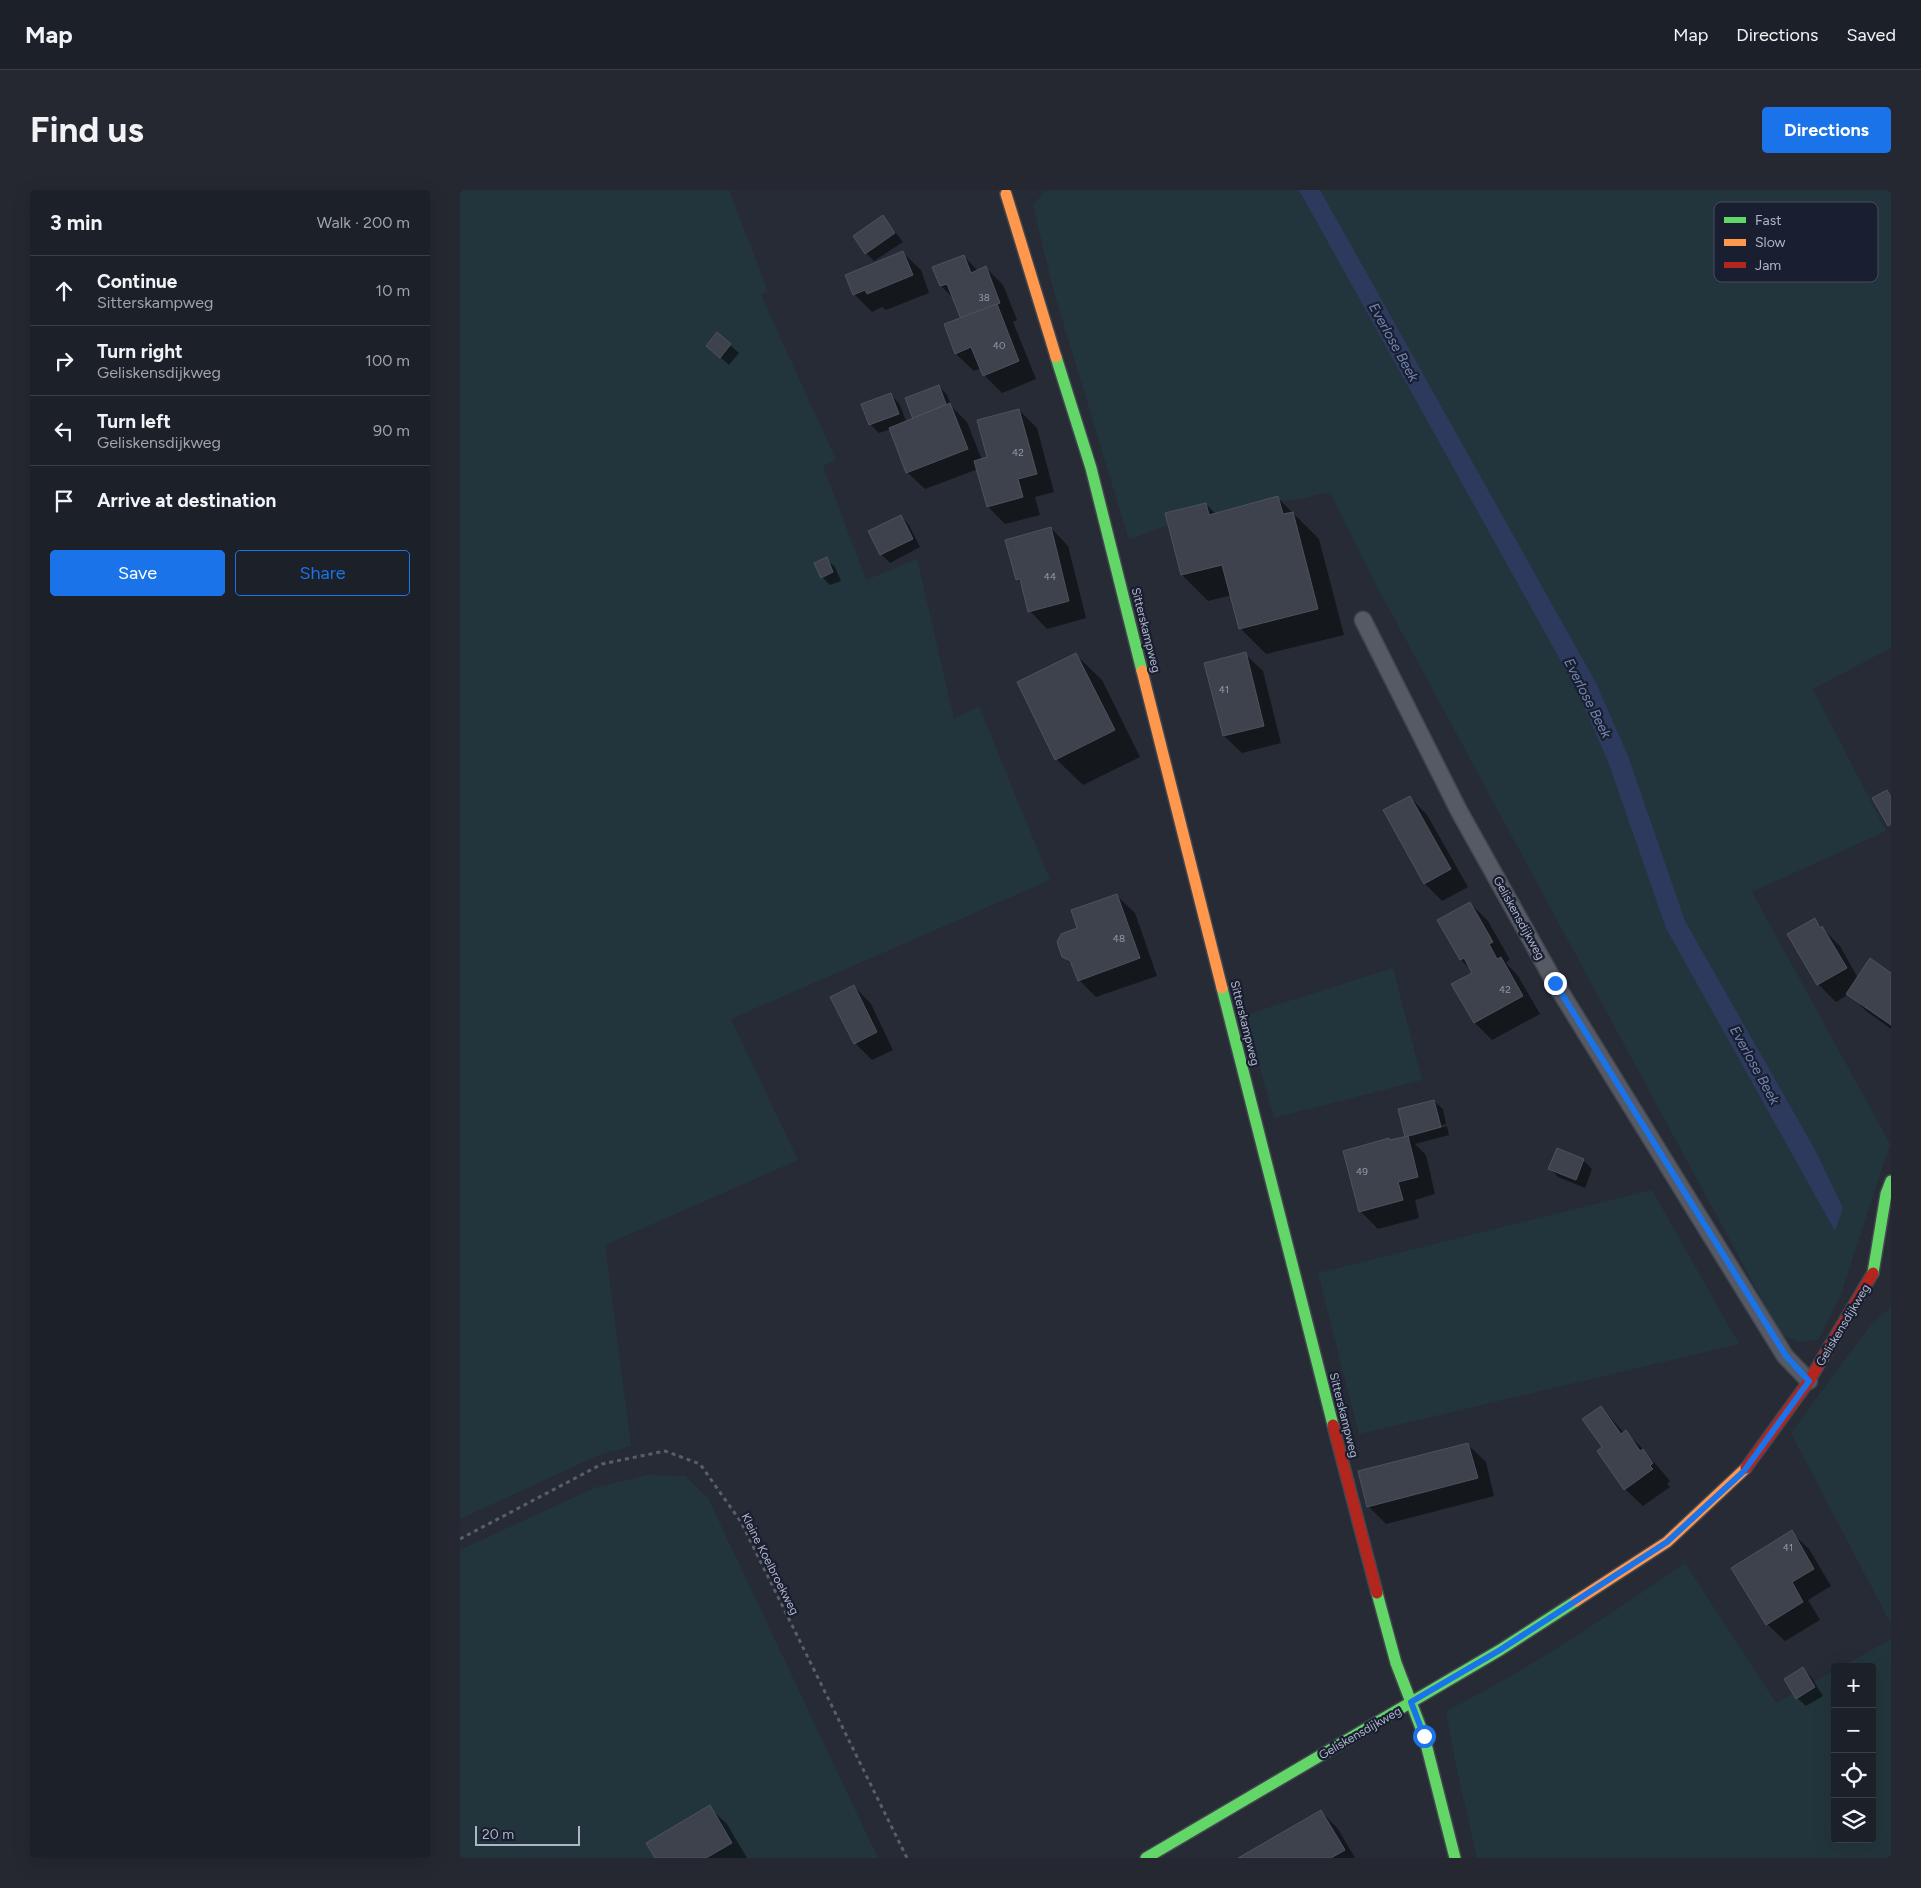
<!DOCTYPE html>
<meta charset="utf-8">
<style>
:root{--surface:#1c2028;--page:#252830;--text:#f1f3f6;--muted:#a0a3a8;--line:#3a3e45;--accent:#1a73e8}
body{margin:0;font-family:Figtree,sans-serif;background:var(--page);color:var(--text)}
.controls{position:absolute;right:15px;bottom:15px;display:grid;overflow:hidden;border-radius:5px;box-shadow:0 5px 20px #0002}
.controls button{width:45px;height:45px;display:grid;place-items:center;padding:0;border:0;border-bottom:1px solid var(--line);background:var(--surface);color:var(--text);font:25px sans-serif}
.scale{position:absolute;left:15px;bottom:12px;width:105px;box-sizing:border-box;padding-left:5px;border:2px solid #afb5c8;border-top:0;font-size:14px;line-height:18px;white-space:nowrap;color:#afb5c8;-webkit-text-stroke:4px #191f31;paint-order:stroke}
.stop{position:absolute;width:15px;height:15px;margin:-11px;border:4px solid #1a73e8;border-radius:50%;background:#fff}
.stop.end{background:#1a73e8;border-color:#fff;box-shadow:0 1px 5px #0008}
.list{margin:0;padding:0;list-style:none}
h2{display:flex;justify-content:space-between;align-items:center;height:65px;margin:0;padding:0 20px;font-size:21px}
h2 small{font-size:16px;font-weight:400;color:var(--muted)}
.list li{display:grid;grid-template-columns:32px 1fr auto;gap:15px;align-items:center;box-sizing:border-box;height:70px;padding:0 20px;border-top:1px solid var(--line)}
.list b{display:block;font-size:19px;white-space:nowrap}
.list p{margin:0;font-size:16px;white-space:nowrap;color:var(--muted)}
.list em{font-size:16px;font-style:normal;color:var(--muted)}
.actions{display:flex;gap:10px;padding:15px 20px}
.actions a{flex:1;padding:11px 0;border:1px solid var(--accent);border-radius:5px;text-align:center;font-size:18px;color:var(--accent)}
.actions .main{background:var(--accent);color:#fff}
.icon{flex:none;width:28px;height:28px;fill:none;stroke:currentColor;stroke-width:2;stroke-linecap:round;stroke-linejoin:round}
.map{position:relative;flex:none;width:1431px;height:1668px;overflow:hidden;border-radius:5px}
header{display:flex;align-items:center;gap:30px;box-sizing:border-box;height:70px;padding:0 25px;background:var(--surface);border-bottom:1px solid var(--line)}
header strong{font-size:24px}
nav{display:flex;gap:28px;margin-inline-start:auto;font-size:18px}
.intro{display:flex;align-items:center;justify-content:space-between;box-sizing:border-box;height:120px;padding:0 30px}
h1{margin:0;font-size:35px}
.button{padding:12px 22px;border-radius:5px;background:var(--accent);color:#fff;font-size:18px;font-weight:700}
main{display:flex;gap:30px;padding:0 30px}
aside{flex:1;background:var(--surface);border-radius:5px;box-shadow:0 5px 20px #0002}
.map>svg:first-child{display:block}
</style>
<header>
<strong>Map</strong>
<nav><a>Map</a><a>Directions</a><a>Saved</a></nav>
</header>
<div class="intro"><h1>Find us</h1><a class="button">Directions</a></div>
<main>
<aside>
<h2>3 min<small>Walk · 200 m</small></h2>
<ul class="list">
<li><svg class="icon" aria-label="ahead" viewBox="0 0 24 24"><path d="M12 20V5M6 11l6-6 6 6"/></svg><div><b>Continue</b><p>Sitterskampweg</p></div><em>10 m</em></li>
<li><svg class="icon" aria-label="right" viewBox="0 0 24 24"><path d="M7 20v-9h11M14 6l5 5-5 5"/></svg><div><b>Turn right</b><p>Geliskensdijkweg</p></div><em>100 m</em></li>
<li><svg class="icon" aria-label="left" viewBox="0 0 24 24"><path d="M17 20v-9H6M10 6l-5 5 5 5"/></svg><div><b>Turn left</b><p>Geliskensdijkweg</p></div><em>90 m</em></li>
<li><svg class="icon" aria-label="arrive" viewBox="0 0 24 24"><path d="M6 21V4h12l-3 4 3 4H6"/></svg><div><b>Arrive at destination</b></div></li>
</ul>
<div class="actions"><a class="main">Save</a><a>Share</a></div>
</aside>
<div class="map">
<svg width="1431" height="1668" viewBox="0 0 1431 1668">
<rect width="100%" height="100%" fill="#262b36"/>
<g fill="#23353c">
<polygon points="0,0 269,0 308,101 301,105 376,270 363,276 406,390 457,369 494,529 519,516 590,690 271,829 338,970 145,1055 171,1256 139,1265 0,1329"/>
<polygon points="588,0 1431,0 1431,458 1353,499 1426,641 1292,702 1430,954 1381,1104 1358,1150 1339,1152 1321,1145 913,389 870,302 835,310 811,310 702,337 669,350 594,102 573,16 583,3"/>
<polygon points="933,778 962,890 814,928 785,825"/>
<polygon points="1192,1000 1279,1154 899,1244 858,1083"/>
<polygon points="1431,1117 1431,1434 1331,1243 1410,1136"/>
<polygon points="187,1285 225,1286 248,1308 418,1668 0,1668 0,1360 134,1298"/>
<path d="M1225,1373L1316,1513L1375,1480V1649H1412V1477H1381L1431,1449V1668H1017L996,1575L986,1521C1070,1479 1148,1426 1225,1373Z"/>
</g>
<polygon fill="#2e3a5d" points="839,0 860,0 1136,493 1168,566 1225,731 1355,960 1383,1018 1375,1041 1206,738 1149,574 1118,502"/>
<g fill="#0007">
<polygon points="423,26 443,52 414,71 406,63"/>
<polygon points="443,63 461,80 469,103 426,120 422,117 412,122 394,104"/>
<polygon points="504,66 518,81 526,78 543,95 557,130 553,132 576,189 542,203 524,185 521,178 514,181 496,164 486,134 502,128 495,110 481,96"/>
<polygon points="270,155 279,163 269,175 248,156"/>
<polygon points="479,196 487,205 492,217 507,232 522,270 529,268 559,220 577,238 594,302 575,307 580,325 545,334 528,317 518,279 465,299 447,282 431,239 419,243 410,234 430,204 439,213 446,231 455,230"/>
<polygon points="818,308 859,349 884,445 806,464 780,438 772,405 748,411 722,385 746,314 756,324"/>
<polygon points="441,326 449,335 460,357 430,373 421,364"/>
<polygon points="591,338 608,356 626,428 587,439 570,421 562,394 557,389"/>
<polygon points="366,369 375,377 381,391 370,395 362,387"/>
<polygon points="615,464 642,490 680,567 623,595 596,569"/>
<polygon points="785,464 803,481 821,553 782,563 764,546"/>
<polygon points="950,607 967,625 1008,697 982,711 965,694 924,621"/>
<polygon points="657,706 675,723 697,786 636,807 619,790 613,776 603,766 619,739"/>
<polygon points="1010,713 1028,731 1050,770 1046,772 1048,775 1058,786 1080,824 1032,850 1015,833 1014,783 1001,770"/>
<polygon points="1354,730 1380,756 1398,788 1431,784 1431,839 1406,821 1389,804 1376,812 1358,794"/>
<polygon points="394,796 411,814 433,860 412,870 395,853"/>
<polygon points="974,911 983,919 986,934 950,944 950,946 987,936 989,945 955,954 966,965 975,1004 955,1010 959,1028 918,1039 900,1021 931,951 946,947"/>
<polygon points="1123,970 1132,979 1125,998 1098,987 1090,978"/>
<polygon points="1141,1217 1164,1243 1166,1242 1183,1259 1210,1291 1207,1294 1210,1297 1183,1316 1165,1299 1144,1257"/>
<polygon points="1008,1255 1026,1272 1034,1306 926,1334 908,1316"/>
<polygon points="1331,1342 1349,1359 1371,1396 1348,1410 1360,1430 1325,1451 1307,1434"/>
<polygon points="1343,1478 1351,1487 1363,1506 1346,1516 1337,1508"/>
<polygon points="249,1617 267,1634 287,1668 197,1668"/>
<polygon points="861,1621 878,1639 895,1668 781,1668"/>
</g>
<g fill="#3e424c" stroke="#4e525e">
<polygon points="423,25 435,43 405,64 393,46"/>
<polygon points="443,61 453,85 407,104 405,100 393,105 385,85"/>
<polygon points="504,65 511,83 526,76 540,113 501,129 487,94 480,96 472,77"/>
<polygon points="537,114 559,171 523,186 511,157 495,164 484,134"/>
<polygon points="257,142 271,154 260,168 246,156"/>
<polygon points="479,195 486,214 453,229 445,208"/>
<polygon points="431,203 439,224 409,235 401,214"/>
<polygon points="490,213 508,259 446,283 429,238"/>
<polygon points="559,219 577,284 558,289 563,307 527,317 514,271 527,267 517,230"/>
<polygon points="818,306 823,324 833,322 858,419 779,439 762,375 721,385 705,323 746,313 749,325"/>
<polygon points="441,325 453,349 420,365 408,341"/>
<polygon points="591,337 609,411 568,422 560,389 556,390 545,350"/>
<polygon points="367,367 373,382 361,388 354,373"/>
<polygon points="786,462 804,536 763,546 744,473"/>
<polygon points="616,463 655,540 595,570 557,492"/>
<polygon points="1427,600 1431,607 1431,634 1428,636 1412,608"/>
<polygon points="950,606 991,679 964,694 923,620"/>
<polygon points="657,704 680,768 618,791 610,771 602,767 597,752 601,744 617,738 611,720"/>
<polygon points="1010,712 1033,752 1029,754 1037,769 1041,767 1063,806 1014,833 991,794 1012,783 1004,768 1000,770 977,730"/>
<polygon points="1355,728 1360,738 1362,736 1387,778 1357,795 1327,744"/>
<polygon points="1410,768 1431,783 1431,835 1386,804"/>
<polygon points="394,795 417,842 394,854 370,807"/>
<polygon points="974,910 981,937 945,947 938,919"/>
<polygon points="948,946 958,987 938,992 943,1010 899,1022 883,961 929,948 930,950"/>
<polygon points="1097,958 1124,969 1116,990 1088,979"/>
<polygon points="1141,1216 1161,1244 1166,1240 1180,1261 1183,1259 1193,1273 1190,1276 1193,1279 1164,1300 1137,1261 1142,1257 1122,1229"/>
<polygon points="1008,1253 1018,1288 907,1317 898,1281"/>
<polygon points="1332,1340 1354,1379 1332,1392 1343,1412 1306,1435 1271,1378"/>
<polygon points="1343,1477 1355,1497 1336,1509 1324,1489"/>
<polygon points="250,1615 272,1653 246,1668 195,1668 186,1653"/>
<polygon points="861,1620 885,1660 871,1668 778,1668"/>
</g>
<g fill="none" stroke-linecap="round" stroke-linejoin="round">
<defs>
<polyline id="lane" points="903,430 999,621 1095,793 1325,1166 1349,1191"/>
<g id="fast">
<polyline points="596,167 631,278 682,481"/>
<polyline points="762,798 873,1235"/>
<polyline points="1413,1083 1426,1004 1431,991"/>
<polyline points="917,1403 936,1473 964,1546 995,1668"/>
<polyline points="686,1668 1040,1460 1116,1411"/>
</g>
<g id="slow">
<polyline points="546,4 596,167"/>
<polyline points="682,481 762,798"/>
<polyline points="1116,1411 1207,1352 1286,1278"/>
</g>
<g id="jam">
<polyline points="873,1235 917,1403"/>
<polyline points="1286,1278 1349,1191 1413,1083"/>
</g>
</defs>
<use href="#lane" stroke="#43464f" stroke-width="19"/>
<use href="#fast" stroke="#43464f" stroke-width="14"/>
<use href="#slow" stroke="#43464f" stroke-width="14"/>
<use href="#jam" stroke="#43464f" stroke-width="14"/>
<polyline stroke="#5a5e67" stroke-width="3" stroke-dasharray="4 4" stroke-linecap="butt" points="0,1349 142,1274 205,1261 240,1274 281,1332 447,1668"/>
<use href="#lane" stroke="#565a64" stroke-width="16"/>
<use href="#fast" stroke="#63d668" stroke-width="11"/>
<use href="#slow" stroke="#ff974d" stroke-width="11"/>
<use href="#jam" stroke="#b3261e" stroke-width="11"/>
</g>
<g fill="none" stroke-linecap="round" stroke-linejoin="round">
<polyline stroke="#1a73e8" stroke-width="6" points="964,1546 951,1512 1040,1460 1207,1352 1284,1281 1349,1191 1326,1166 1095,793"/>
</g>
<g text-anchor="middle" stroke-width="4.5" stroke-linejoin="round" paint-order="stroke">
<g font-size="10" fill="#9398a9">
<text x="524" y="111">38</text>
<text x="539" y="159">40</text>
<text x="558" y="266">42</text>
<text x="590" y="390">44</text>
<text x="764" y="503">41</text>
<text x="659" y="752">48</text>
<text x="1045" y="803">42</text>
<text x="902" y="985">49</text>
<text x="1328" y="1361">41</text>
</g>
<g font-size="12" fill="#afb5c8" stroke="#191f31">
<text transform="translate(686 440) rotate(76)" y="4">Sitterskampweg</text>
<text transform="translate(1059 728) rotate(61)" y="4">Geliskensdijkweg</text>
<text transform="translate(785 833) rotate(76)" y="4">Sitterskampweg</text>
<text transform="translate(1383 1135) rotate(-59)" y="4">Geliskensdijkweg</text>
<text transform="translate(884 1225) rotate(76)" y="4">Sitterskampweg</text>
<text transform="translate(310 1374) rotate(63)" y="4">Kleine Koelbroekweg</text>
<text transform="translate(900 1543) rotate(-30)" y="4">Geliskensdijkweg</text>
</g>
<g font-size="14" font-style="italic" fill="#7486b2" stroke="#191f31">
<text transform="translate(934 152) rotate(61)" y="5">Everlose Beek</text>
<text transform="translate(1128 508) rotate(63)" y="5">Everlose Beek</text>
<text transform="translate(1295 875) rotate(61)" y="5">Everlose Beek</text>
</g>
</g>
<rect x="1254" y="12" width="164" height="80" rx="8" fill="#191f31" stroke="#464c5e" stroke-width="1"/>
<rect x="1264" y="27" width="22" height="6" fill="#63d668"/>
<rect x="1264" y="49" width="22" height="7" fill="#ff974d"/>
<rect x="1264" y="72" width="22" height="6" fill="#b3261e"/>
<g font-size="14" fill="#afb5c8">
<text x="1295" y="35">Fast</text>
<text x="1295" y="57">Slow</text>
<text x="1295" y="80">Jam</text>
</g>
</svg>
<div class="controls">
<button>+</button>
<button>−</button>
<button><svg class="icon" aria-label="locate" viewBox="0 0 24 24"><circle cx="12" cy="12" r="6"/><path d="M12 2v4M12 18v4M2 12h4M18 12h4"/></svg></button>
<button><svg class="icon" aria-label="layers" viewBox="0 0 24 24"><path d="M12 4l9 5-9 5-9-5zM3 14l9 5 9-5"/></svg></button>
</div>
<div class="scale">20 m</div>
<div class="stop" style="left:964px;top:1546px"></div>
<div class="stop end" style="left:1095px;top:793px"></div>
</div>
</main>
